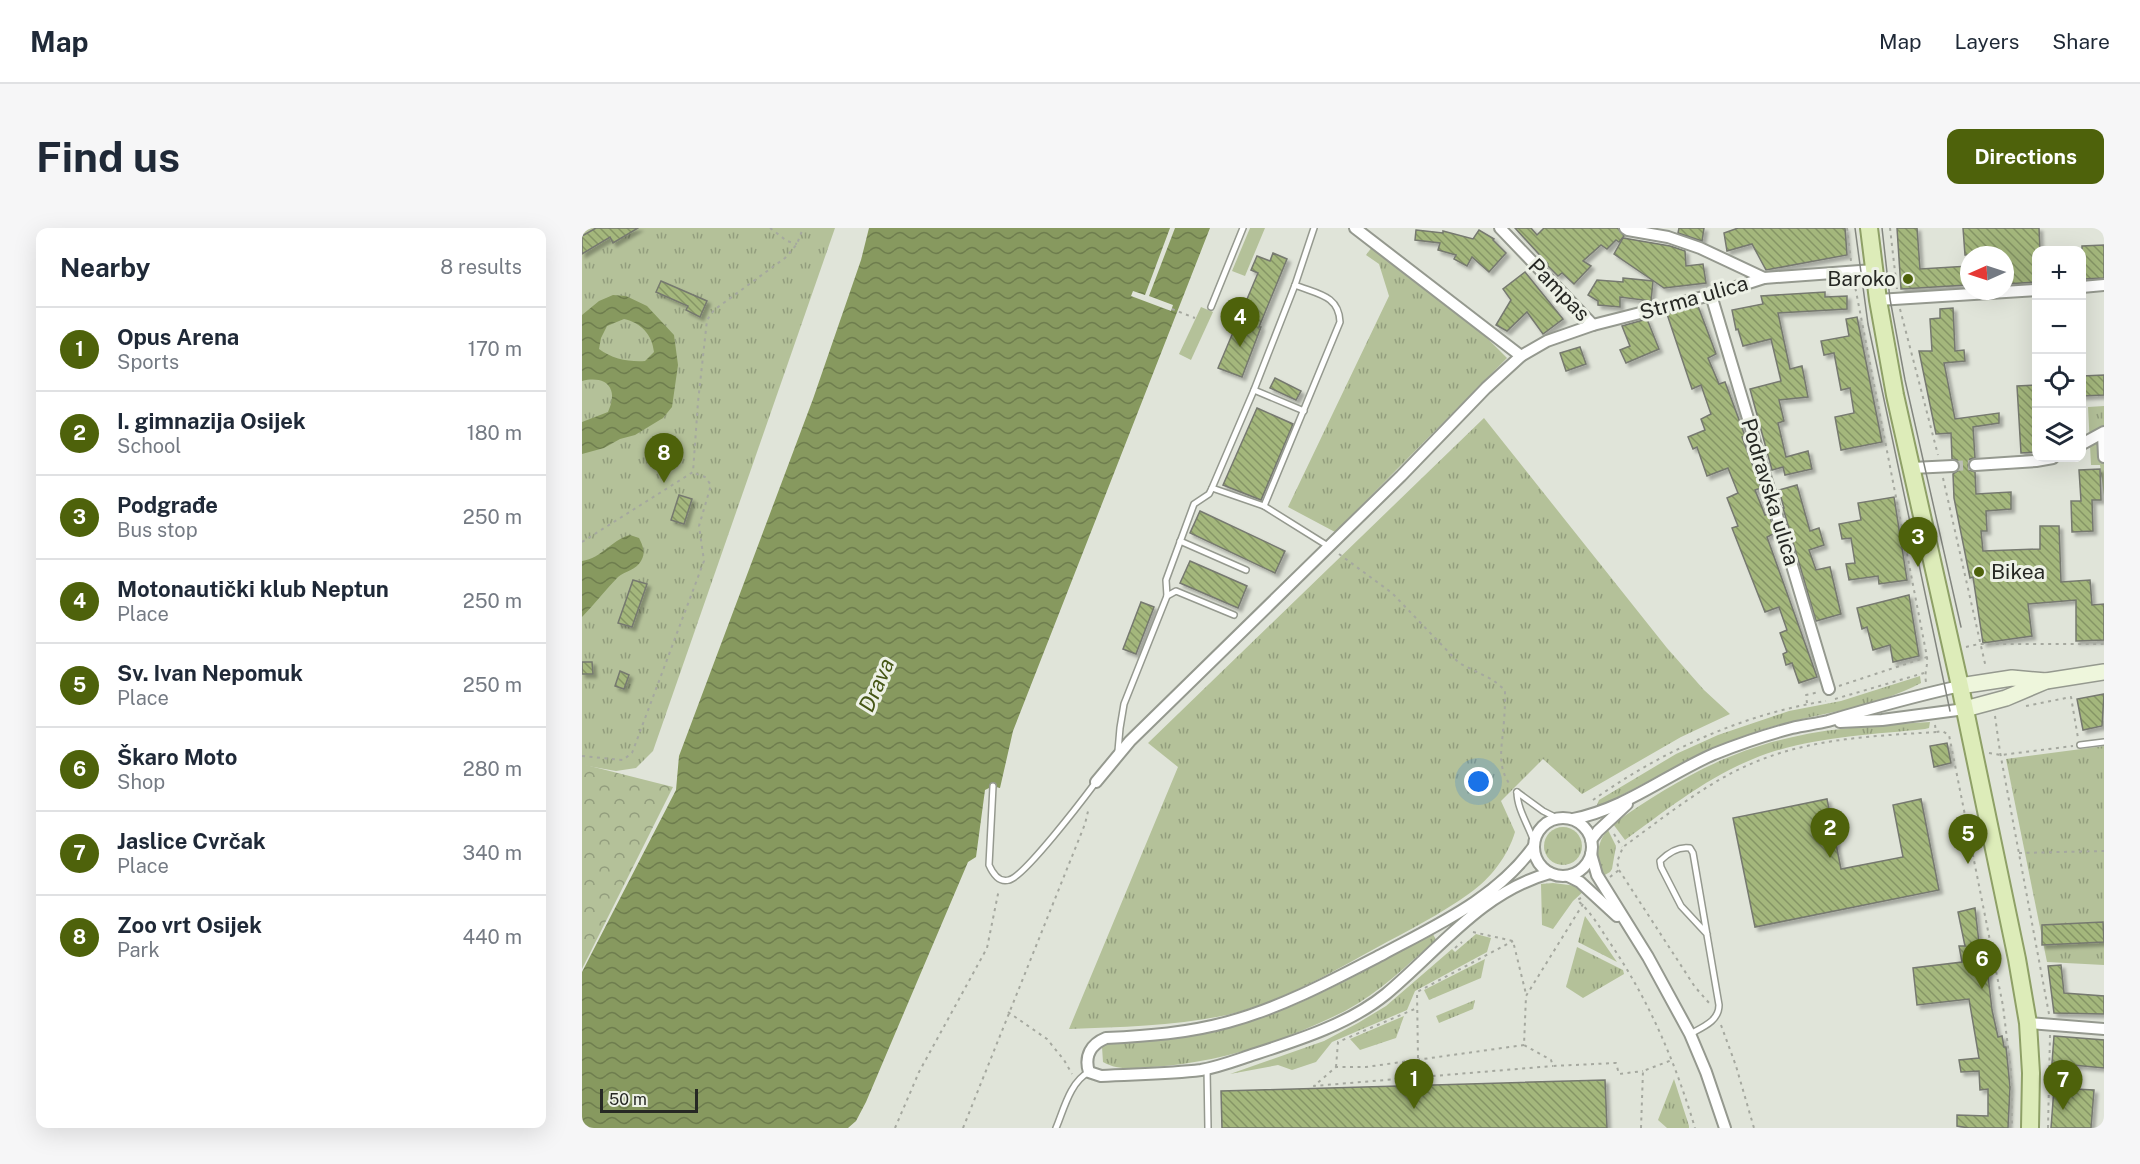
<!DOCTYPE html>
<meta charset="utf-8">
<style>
:root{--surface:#fff;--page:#f6f6f7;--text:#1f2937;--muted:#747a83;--line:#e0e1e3;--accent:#4e620b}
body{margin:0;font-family:"Public Sans",sans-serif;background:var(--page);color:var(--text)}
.controls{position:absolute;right:18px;top:18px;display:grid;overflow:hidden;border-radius:12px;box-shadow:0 6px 24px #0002}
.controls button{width:54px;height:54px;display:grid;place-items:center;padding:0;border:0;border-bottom:2px solid var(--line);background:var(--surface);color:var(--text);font:30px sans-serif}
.compass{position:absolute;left:1378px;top:18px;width:54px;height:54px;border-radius:50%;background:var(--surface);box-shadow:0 6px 24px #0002;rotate:267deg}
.scale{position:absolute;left:18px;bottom:15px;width:98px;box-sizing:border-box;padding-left:6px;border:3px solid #262824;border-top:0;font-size:16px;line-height:21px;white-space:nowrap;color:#262824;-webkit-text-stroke:4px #edf1e6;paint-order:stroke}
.you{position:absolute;left:897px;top:554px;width:21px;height:21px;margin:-15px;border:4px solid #fff;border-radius:50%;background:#1a73e8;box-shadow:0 0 0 9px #1a73e833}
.badge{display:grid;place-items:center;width:39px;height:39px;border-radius:50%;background:var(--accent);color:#fff;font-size:20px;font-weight:700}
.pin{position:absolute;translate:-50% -50px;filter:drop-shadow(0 2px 3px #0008)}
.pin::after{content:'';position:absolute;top:32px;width:21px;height:18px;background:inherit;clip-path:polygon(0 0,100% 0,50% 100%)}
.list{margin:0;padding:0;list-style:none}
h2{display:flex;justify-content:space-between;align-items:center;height:78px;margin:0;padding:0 24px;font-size:26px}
h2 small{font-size:20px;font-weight:400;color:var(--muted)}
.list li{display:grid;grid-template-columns:39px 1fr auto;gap:18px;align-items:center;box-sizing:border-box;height:84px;padding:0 24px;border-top:2px solid var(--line)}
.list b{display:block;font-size:22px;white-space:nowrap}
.list p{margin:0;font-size:20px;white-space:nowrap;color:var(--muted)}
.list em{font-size:20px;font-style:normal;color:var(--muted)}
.icon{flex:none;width:33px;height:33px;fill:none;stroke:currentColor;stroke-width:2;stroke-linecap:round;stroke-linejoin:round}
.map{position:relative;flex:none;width:1522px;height:900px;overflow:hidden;border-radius:12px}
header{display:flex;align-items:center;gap:36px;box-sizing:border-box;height:84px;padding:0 30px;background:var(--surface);border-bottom:2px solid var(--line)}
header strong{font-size:28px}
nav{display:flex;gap:33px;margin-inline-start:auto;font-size:21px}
.intro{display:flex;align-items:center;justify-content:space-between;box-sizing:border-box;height:144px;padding:0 36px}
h1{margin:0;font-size:42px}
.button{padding:15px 27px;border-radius:12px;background:var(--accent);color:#fff;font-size:21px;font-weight:700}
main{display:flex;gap:36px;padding:0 36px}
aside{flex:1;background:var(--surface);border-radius:12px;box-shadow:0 6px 24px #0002}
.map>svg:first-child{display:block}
</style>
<header>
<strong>Map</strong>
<nav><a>Map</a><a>Layers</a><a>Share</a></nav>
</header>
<div class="intro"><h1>Find us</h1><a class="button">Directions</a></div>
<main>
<aside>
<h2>Nearby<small>8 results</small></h2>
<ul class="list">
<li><span class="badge">1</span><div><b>Opus Arena</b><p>Sports</p></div><em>170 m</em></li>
<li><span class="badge">2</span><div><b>I. gimnazija Osijek</b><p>School</p></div><em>180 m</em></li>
<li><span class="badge">3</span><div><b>Podgrađe</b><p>Bus stop</p></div><em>250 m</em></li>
<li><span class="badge">4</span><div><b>Motonautički klub Neptun</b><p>Place</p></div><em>250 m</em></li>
<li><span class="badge">5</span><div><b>Sv. Ivan Nepomuk</b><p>Place</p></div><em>250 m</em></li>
<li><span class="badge">6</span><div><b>Škaro Moto</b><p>Shop</p></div><em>280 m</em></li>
<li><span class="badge">7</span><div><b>Jaslice Cvrčak</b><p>Place</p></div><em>340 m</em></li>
<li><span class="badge">8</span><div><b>Zoo vrt Osijek</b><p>Park</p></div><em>440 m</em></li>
</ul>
</aside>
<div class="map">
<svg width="1522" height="900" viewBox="0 0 1522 900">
<defs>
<pattern id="grass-tufts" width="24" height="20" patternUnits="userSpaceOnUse" patternTransform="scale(1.5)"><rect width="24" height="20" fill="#b4c199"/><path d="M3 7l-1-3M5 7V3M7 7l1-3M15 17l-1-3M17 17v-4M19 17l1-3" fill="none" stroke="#929d7d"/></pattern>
<pattern id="forest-crowns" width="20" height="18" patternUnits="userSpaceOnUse" patternTransform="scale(1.5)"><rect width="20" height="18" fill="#b4c199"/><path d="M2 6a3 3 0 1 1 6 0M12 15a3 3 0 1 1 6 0" fill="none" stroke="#929d7d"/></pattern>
<pattern id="water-waves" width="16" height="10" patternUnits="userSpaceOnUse" patternTransform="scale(1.5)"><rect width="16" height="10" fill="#87995f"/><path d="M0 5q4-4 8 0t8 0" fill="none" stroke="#6e7d4e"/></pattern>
<pattern id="building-back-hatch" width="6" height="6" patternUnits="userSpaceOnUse" patternTransform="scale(1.5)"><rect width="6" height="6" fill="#a4b77c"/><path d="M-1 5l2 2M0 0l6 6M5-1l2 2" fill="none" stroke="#859565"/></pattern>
<filter id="shadow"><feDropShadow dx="3.5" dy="3.5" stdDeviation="1.5" flood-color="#0004"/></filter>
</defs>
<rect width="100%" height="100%" fill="#e0e4d9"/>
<g fill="url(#grass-tufts)">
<polygon points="0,0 253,0 71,523 54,540 34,543 0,537"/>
<polygon points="790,19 895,100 925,130 753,304 706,279 807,68 797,36 784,27"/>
<polygon points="1522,178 1522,268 1518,237 1509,237 1506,179"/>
<path d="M902,190L1085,420L1122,462L1148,486L1099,509L1000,566L961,531L919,573L933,604C926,628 908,651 888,665C859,686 825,703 794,720C747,746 698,774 645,787C593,798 540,799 487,801L596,539L566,515Z"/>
<path d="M1338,448L1339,455C1288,482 1231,485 1176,503C1120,522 1071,552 1018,578L1015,577L1017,572L1094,526L1136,507L1207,483L1259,473Z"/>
<path d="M1348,494L1347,500L1343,501C1286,507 1224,509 1171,531C1124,550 1083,583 1043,612L1031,596C1088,556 1142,524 1211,509C1253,499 1304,497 1348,494Z"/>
<polygon points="1522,518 1522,737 1465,734 1424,531"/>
<circle cx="981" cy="618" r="19"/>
<path d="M1026,602L1034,618L1030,641L1028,644L1021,648C1013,634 1014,614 1026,602Z"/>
<polygon points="971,655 995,658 1003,662 991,673 971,701 960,697 959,656"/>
<polygon points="1003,688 1035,734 996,714"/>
<path d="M851,706L854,712C825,737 797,765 763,783C703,813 637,835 570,839C551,840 537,843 521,834L520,819L524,815C574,808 629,806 678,790C739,770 794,735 851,706Z"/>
<polygon points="894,706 909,710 905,724 833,763 825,782 750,814 734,834 710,842 696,837 648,846 742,813 776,795 804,778 870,721 873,724"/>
<polygon points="995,719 1041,742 1042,746 1001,770 984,759"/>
<polygon points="903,731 899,750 847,772 842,762"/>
<polygon points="893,772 891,781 857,795 854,788"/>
<polygon points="822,788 814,810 778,822 768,811"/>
<polygon points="1092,851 1107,898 1107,900 1085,900 1076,892"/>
</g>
<polygon fill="url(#forest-crowns)" points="0,536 91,559 0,741"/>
<g fill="#b4c199">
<polygon points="668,0 683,0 663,48 650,43"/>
<polygon points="619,79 631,84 609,132 597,126"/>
</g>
<g fill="url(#water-waves)" fill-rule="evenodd">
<polygon points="287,0 628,0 431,503 418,560 411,558 403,562 394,629 386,634 284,874 274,893 266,900 0,900 0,744 94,562 97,528 231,171 279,32"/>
<path d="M31,67L44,68L65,78L92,107L96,137L90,179L81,190L53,207L38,211L22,220L0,226V194L26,184C37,161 25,147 0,153V87L17,73ZM42,91C59,95 70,106 72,124L63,133C47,134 30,131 17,121L19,110L25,98Z"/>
<path d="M48,307L57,310C61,318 64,325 59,333C54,342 43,343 36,349C23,362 13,376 0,389V333C20,330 29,312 48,307Z"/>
</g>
<polygon fill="#e0e4d9" points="588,0 593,0 567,68 591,77 589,83 549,68 551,63 563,67"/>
<g fill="url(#building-back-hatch)" stroke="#76796f" stroke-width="1.5" filter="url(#shadow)">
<polygon points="14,0 56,0 31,15 28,9 0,26 0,8"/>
<polygon points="933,0 949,0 955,7 962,0 1036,0 1042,8 1037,14 1034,12 1025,21 1019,17 1001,33 1009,38 992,56 980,45 976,48 965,37 966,36"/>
<polygon points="1097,0 1122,0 1120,13 1096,5"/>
<polygon points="1156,0 1263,0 1265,27 1184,42 1170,16 1145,23 1142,5"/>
<polygon points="1315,0 1335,0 1338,41 1387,38 1385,57 1319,61"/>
<polygon points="1381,0 1457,0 1458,22 1455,22 1455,54 1423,56 1423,27 1383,27"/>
<polygon points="834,2 861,5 861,3 891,11 897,2 912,11 911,12 924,25 907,44 890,29 885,38 872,31 874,27 856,22 858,15 833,12"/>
<polygon points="1041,10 1088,18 1103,23 1104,38 1121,36 1124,55 1082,60 1032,26"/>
<polygon points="1522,17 1522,50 1500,51 1500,18"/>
<polygon points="691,25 705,31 677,99 679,99 660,149 636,140 676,45 669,42 675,28 688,33"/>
<polygon points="943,44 981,91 961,106 945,84 925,103 914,97 929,72 921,61"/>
<polygon points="1041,50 1071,53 1069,73 1038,69 1038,79 1016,77 1016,73 1006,67 1015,52 1041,54"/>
<polygon points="79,53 125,73 118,89 104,82 106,78 74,64"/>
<polygon points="1243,64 1243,69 1265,68 1265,81 1196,85 1208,141 1220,138 1226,169 1197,172 1202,193 1196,195 1204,229 1226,223 1230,241 1203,247 1201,239 1190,242 1168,161 1199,153 1189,111 1161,118 1156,101 1154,102 1150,82 1181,76 1179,68"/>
<polygon points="1116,78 1134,126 1126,130 1137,156 1143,154 1163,208 1160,209 1179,260 1173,262 1183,287 1187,286 1193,305 1185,309 1235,449 1217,455 1210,435 1204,437 1201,426 1205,424 1198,405 1205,402 1197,379 1183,384 1150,300 1156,298 1145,270 1156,265 1146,240 1125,248 1115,219 1111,221 1106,209 1123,202 1119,191 1129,186 1119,157 1110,161 1085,86"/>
<polygon points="1371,80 1373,123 1382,122 1383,133 1362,135 1373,191 1417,185 1417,195 1391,199 1393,230 1388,231 1386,237 1387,242 1393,244 1394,266 1429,264 1429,281 1404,283 1405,303 1399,303 1401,323 1458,321 1458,298 1477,298 1479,354 1508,352 1510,377 1522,376 1522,412 1494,413 1494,372 1446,376 1450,408 1401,415 1391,349 1388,350 1372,270 1371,246 1377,242 1378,237 1375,232 1370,231 1369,205 1354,206 1337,123 1350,123 1348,91 1358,90 1358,81"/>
<polygon points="1275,89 1300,214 1259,222 1253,189 1272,185 1268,160 1259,162 1252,125 1242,127 1239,113 1267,108 1264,91"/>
<polygon points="1065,91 1077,121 1044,135 1038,122 1048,118 1040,98"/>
<polygon points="998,119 1004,136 984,143 978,125"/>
<polygon points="1522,147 1522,167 1500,168 1500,148"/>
<polygon points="693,150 719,163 714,172 688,160"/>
<polygon points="1455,157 1455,224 1439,225 1435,158"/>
<polygon points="675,180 711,196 679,272 641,257"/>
<polygon points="1518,241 1519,272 1510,272 1511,303 1490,304 1489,273 1499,273 1497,242"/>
<polygon points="1215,257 1228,303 1237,300 1242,317 1227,322 1234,342 1248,339 1259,386 1234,393 1201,280 1202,280 1197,262"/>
<polygon points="97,267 110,271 102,296 89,292"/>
<polygon points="1312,269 1325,352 1297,356 1296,348 1267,352 1264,336 1273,335 1269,310 1260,311 1257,296 1279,292 1276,275"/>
<polygon points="618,283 703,323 693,345 608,305"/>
<polygon points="608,333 665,358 656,380 598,355"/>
<polygon points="51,352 65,356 50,399 36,395"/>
<polygon points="1327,367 1337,428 1311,434 1308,417 1291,422 1285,399 1280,401 1275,380"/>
<polygon points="559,374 572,379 554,426 541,421"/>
<polygon points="0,434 10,434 11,446 0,446"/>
<polygon points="38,443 47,447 42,461 33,458"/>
<polygon points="1522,466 1520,498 1501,502 1495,471"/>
<polygon points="1365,515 1369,535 1352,539 1348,518"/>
<polygon points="1245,571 1259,641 1321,629 1311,577 1339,571 1357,662 1173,699 1151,590"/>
<polygon points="1393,680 1399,732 1404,731 1410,782 1416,809 1420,808 1422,819 1424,819 1428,859 1426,900 1387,900 1375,898 1375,887 1406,888 1406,861 1398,862 1397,843 1379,844 1377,832 1397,830 1387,771 1335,777 1331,740 1380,734 1377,718 1383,718 1376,684"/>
<polygon points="1521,694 1522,714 1460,717 1460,697"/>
<polygon points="1479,737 1482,765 1522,768 1522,786 1472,785 1466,738"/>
<polygon points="1472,808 1522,812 1522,840 1470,835"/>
<polygon points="1023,852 1025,900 640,900 639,863"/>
<polygon points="1472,860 1512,862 1509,900 1469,900"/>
</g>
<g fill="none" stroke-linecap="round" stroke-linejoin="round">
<polyline stroke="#bbbeb5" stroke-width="10" stroke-dasharray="10 5" stroke-linecap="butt" points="1371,238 1393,237"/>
<defs>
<g id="lane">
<polyline points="629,79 661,0"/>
<polyline points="672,162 722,183"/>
<polyline points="630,260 682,278 746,318"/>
<path d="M682,278L758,94C757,67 735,66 713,57"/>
<polyline points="598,313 664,342"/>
<polyline points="585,368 594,363 652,387"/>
<polyline points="1498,517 1522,514"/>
<polyline points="536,523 538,500 542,476 585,368 584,352 612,276 627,266 630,260 672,162 713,57 732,0"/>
<path d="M411,558L407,637C411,646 417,655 427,652C442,649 502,570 514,554"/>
<path d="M935,564C935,581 947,598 952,614"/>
<polyline points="935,564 961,583 975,590"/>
<path d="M1108,806C1121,799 1137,793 1137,777L1111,625L1108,620C1096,618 1086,625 1078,633L1079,639L1099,678L1125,706"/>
<polyline points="625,840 626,900"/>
<path d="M474,900C482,881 488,854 507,844"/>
</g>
<g id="street">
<polyline points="773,0 939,128"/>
<polyline points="918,0 1011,97"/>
<polyline points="1043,0 1046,2 1086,9 1118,20 1182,50"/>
<polyline points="1500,59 1522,57"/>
<polyline points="1129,67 1247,461"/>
<polyline points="1296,72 1454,62"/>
<polyline points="1521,206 1522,229"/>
<polyline points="1500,216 1522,204"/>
<polyline points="1393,237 1454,233 1471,230"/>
<polyline points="1330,240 1371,238"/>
<polyline points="1258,494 1300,492 1383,481"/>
<polyline points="514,554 548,513 819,248 904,160 939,128 965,113 1011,97 1129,67 1182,50 1292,42"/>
<circle cx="981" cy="619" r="29"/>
<path d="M991,591C1043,581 1084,547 1132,526C1157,516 1183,507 1210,500C1222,497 1234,496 1246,493C1290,480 1333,468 1378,458"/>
<polyline points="1009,612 1016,603 1045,576"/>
<path d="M952,618C915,670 855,697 801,726C751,752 701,779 646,794C606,805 566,808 524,810C509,816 502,828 507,844L519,848C552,846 586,846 619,842C636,839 652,833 667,828C713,813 766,797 804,766C857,722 899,664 968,645"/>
<polyline points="1009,626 1015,647 1066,729 1108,806 1124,844 1143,900"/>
<polyline points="986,648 998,654 1035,688"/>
<polyline points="1446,795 1522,801"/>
</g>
<g id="secondary">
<polyline points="1378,458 1430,450 1464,453"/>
<polyline points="1383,481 1424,470 1464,453 1522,444"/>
</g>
<polyline id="primary" points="1287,0 1296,72 1313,167 1378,458 1435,731 1446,795 1449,845 1448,900"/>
</defs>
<use href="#lane" stroke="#95998f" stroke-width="8"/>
<use href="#street" stroke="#95998f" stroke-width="14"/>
<use href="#secondary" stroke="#95998f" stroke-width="18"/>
<use href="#primary" stroke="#8ea066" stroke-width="20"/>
<g stroke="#a5a89f" stroke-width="2" stroke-dasharray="3 4.5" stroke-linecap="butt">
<polyline points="188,0 205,13 215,16"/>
<polyline points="1265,0 1269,33"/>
<polyline points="1308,0 1315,61"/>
<path d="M1272,53L1345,429C1346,439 1342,444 1344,454"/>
<polyline points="590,81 613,90"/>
<polyline points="1318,81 1356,227"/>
<polyline points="1361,250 1404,440"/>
<polyline points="0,314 111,244 116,174 125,92 132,82 203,30 215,16 221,0"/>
<path d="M757,326L810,365L877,435L911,452L923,462C923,472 923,482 922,492C921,516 913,537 929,558"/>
<polyline points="1384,419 1397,416 1522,416"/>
<polyline points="1257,458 1345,429"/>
<polyline points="1253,471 1342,445"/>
<polyline points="1225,475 1224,467 1237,464"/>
<polyline points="1444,478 1489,469 1496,510"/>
<polyline points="1413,488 1418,524 1467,786"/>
<polyline points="1353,497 1354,504 1360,503 1367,507 1421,778 1429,844 1430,900"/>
<polyline points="1407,525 1419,527 1491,518"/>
<polyline points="0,528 41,532 50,525 122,333 117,298 129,257 123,249 112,245"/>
<path d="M1011,572C1080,523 1161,486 1244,473"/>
<polyline points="1032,606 1040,619"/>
<polyline points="1437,625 1522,623"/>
<polyline points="1037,642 1113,759 1128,776"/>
<path d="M1028,649L1037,642L1035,634L1041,619C1081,590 1125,554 1171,535C1229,510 1293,508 1354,504"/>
<path d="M999,670L995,672C1008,683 1017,698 1026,712C1066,770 1093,833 1113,900"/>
<polyline points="1001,676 944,768 942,817 969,832 971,838 1034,835 1037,846 1061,843"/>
<polyline points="891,704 931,713 944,766"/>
<polyline points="873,720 880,714"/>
<polyline points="426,784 465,811 482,832 490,846"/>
<polyline points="1139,797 1154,838 1172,900"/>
<polyline points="942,817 784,839 754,839 732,858 971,838"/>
<polyline points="836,830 835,764 931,713"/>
<polyline points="754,839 756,814 835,780"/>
<polyline points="313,900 337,844 405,720 417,661"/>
<polyline points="381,900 503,596 507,579"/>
<polyline points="1059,900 1061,843 1090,832"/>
<polyline points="1466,900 1468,807"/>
</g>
<use href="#lane" stroke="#fff" stroke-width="5"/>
<use href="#street" stroke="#fff" stroke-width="10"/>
<use href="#secondary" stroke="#eef6dc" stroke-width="15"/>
<use href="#primary" stroke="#ddecb9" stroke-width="16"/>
<g stroke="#83867f" stroke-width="1.5">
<polyline points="1273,0 1286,96 1368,483"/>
<polyline points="1300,0 1308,71 1323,152 1379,399"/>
</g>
</g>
<g fill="#4e620b" stroke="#edf1e6" stroke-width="2">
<circle cx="1326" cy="51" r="6"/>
<circle cx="1397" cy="344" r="6"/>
</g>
<g text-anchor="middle" stroke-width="6" stroke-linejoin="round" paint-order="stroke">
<g font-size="21" fill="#262824" stroke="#edf1e6" text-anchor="end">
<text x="1314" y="58">Baroko</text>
<text x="1409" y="351" text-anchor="start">Bikea</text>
</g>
<g font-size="21" fill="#262824" stroke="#edf1e6">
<text transform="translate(977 62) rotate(46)" y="7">Pampas</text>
<text transform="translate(1112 70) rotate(-16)" y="7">Strma ulica</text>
<text transform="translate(1188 264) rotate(73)" y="7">Podravska ulica</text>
</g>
<g font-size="22" font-style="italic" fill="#455615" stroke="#edf1e6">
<text transform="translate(294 457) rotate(-66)" y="8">Drava</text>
</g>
</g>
</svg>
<div class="controls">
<button>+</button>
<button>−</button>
<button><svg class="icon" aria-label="locate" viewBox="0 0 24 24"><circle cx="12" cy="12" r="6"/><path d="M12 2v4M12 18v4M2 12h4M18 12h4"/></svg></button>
<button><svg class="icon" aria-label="layers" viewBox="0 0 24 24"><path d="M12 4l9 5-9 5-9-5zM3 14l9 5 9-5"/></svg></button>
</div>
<svg class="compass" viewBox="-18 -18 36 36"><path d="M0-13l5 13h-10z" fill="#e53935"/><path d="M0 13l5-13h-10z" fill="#747a83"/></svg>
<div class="scale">50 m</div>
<div class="you"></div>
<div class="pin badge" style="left:832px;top:881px">1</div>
<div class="pin badge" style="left:1248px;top:630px">2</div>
<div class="pin badge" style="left:1336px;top:339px">3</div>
<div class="pin badge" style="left:658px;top:119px">4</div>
<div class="pin badge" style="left:1386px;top:636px">5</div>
<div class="pin badge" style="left:1400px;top:761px">6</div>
<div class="pin badge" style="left:1481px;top:882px">7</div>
<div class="pin badge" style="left:82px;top:255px">8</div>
</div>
</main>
